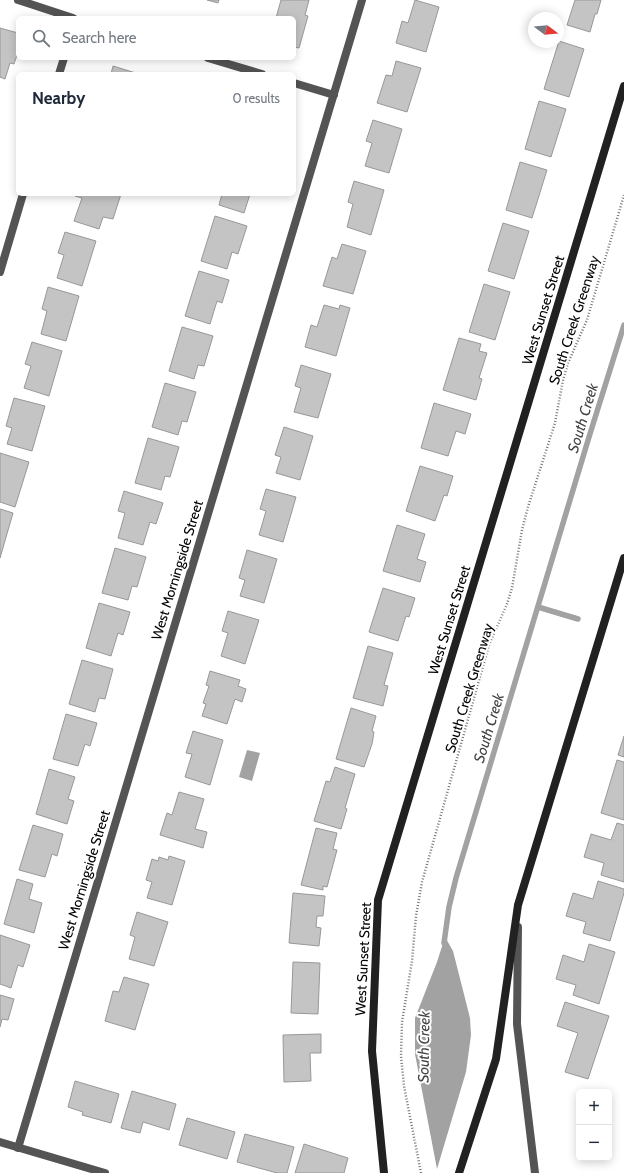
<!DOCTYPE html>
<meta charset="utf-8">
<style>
:root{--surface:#fff;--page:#f2f2f3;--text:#1f2937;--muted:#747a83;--line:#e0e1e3}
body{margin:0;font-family:Cabin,sans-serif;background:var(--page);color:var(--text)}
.controls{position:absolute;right:12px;bottom:12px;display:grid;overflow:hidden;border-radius:6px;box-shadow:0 2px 10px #0003}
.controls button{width:36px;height:36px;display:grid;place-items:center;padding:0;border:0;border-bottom:1px solid var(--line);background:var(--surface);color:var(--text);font:20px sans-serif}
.compass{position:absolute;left:528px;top:12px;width:36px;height:36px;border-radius:50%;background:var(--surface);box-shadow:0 2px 10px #0003;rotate:106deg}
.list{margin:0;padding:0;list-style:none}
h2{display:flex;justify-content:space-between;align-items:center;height:52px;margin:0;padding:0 16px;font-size:17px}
h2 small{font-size:13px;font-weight:400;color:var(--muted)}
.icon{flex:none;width:22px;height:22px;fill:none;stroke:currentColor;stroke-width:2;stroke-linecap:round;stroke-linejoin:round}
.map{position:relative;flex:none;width:624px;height:1173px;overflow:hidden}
.search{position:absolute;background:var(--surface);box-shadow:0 2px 10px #0003;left:16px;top:16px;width:280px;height:44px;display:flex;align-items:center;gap:10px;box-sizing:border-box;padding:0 14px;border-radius:6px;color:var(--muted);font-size:15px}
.panel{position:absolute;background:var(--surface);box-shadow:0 2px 10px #0003;left:16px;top:72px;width:280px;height:124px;border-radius:6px}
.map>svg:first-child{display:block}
</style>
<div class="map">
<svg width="624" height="1173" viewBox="0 0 624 1173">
<rect width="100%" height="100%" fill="#fff"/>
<g fill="#a2a2a2">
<polygon points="247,750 260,753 252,781 239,777"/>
<polygon points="445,937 453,951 470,1018 471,1035 466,1072 437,1169 415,1054 415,1018 437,962"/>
</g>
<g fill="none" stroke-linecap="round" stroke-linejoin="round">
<g stroke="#a2a2a2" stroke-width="5.5">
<polyline points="538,607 578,619"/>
<polyline points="444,943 449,907 456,878 589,437 624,325"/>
</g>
</g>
<g fill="#c4c4c4" stroke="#989898">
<polygon points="207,0 219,0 218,3"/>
<polygon points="281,0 309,0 305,15 308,16 299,48 294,47 294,18 276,18"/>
<polygon points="415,0 439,7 426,52 396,43 402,21 408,23"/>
<polygon points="575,0 601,0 597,14 595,14 590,32 567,25"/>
<polygon points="0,28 18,33 18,52 14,64 10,63 5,79 0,77"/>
<polygon points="559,41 584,49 569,97 544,89"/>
<polygon points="396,61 421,68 407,112 377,103 386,75 392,76"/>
<polygon points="113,66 139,74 111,74"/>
<polygon points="539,101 566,109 551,157 525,149"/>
<polygon points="373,120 402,129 389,173 365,166 372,143 366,141"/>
<polygon points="520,162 547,170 532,218 506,210"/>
<polygon points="354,181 384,190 371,235 347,227 353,204 348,202"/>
<polygon points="76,194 121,194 113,219 103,217 99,229 74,221 82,198 75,196"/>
<polygon points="222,194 250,194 244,213 219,205"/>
<polygon points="215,216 247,226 238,254 232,252 227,269 201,261"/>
<polygon points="503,223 529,231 514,279 488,271"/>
<polygon points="65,232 96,241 82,286 57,278 64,255 58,253"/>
<polygon points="342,244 366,251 353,294 323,286 332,257 337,259"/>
<polygon points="199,271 229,280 222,303 217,301 210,324 185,316"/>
<polygon points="484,284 510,292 495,340 469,332"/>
<polygon points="48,287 79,296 66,341 41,334 47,311 42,309"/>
<polygon points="324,305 339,309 340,305 350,308 336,356 305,347 311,325 317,327"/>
<polygon points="182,327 213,336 204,366 198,365 194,379 169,371"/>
<polygon points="459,338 481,344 479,351 487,353 479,378 482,379 476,400 443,390"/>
<polygon points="32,342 62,351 49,396 24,388 31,366 25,364"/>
<polygon points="301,365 331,374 318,418 294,412 301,388 295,386"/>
<polygon points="165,383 196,392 187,422 182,421 178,435 152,427"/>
<polygon points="14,398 45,406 32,451 7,444 12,428 6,426"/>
<polygon points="434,403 471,414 465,434 456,431 448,456 421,448"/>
<polygon points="284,427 313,436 300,480 276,473 281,457 275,455"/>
<polygon points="148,438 179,447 170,477 165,476 161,490 135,483"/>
<polygon points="0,453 29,462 15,507 0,502"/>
<polygon points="420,466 453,476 447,496 444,495 435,521 406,511"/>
<polygon points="266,489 296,497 283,542 259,535 266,511 260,509"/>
<polygon points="124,491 163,503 156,524 150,522 143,545 118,538 125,513 118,511"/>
<polygon points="0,509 13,513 0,558"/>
<polygon points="397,525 425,534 417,559 426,562 420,582 383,571"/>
<polygon points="115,548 146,557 137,587 132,586 128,600 102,593"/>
<polygon points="247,550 277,559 264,603 240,596 245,580 239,578"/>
<polygon points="383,588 415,598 409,617 406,616 398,641 369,632"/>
<polygon points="99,603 130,612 123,635 118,633 111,656 86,648"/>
<polygon points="228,611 259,620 245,664 221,656 228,633 222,631"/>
<polygon points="368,646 393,653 384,685 388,686 383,706 353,698"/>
<polygon points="82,660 113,669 105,699 99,698 95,712 69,704"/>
<polygon points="210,671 240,680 238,686 246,689 242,702 235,699 227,724 202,716 206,704 203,703 209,686 206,685"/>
<polygon points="351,708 376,716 372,731 374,732 372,744 364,767 336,759"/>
<polygon points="66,714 97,723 90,746 85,744 78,766 53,759"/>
<polygon points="193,731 223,740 210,785 185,777 192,754 186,753"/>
<polygon points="624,736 624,757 618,755"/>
<polygon points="617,760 624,762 624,820 601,813"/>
<polygon points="335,767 355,774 345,808 347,809 341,829 314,821 326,781 330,782"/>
<polygon points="49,769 75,777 68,799 74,801 67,824 36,814"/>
<polygon points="179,792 204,799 195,829 207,832 203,848 160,835 167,813 172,815"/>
<polygon points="617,823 624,825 624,882 601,875 604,863 584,857 591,834 611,840"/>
<polygon points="33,825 63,834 57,856 52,854 45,877 19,870"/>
<polygon points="316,828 337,833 333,849 337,850 327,887 323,886 323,890 301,885"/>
<polygon points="169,856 185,861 172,905 147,898 152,882 146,880 152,859 158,861 159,857 168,860"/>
<polygon points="17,879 33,884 29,899 42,903 34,933 4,924"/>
<polygon points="598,881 624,889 624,893 610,941 583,933 586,922 566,916 573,893 593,899"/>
<polygon points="293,893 325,896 323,916 317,916 316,927 321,928 319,946 289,943"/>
<polygon points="137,912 168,922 154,966 129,959 135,937 130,935"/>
<polygon points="0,935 30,945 23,967 18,965 11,988 0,984"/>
<polygon points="589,944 615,952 599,1004 573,995 576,985 556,979 563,955 584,962"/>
<polygon points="293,962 320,963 318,1014 291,1013"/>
<polygon points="124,977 149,984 135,1030 105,1021 113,991 119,992"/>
<polygon points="0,995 14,999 8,1020 2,1019 0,1027"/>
<polygon points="565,1002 609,1016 588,1079 565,1072 578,1033 557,1026"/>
<polygon points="321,1034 321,1053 310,1053 311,1081 284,1082 283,1035"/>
<polygon points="75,1081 119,1094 111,1123 82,1115 83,1112 68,1107"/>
<polygon points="132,1091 176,1104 169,1130 143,1122 140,1133 121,1128"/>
<polygon points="187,1118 235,1132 227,1159 179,1145"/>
<polygon points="245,1134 294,1147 287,1173 277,1173 237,1162"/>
<polygon points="304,1144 348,1158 344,1173 295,1173"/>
</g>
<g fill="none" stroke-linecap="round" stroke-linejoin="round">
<polyline stroke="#767676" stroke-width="2.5" stroke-dasharray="1 2" stroke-linecap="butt" points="421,1173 404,1086 401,1056 402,1022 412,961 416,916 422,882 489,645 507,604 512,588 522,530 528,507 555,423 563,380 568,363 587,320 624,195"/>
<g stroke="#545454" stroke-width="8">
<polyline points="18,0 73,18"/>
<polyline points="208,58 262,74"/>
<polyline points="59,74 64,58"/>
<polyline points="294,83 334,95"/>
<polyline points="0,272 23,194"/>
<polyline points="0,1142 105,1173"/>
<polyline points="18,1148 362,0"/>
</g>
<polyline stroke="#545454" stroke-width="8" points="518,927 517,1024 535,1173"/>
<g stroke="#212121" stroke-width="8">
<polyline points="384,1173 372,1051 378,900 624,86"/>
<polyline points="459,1173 496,1059 518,905 624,558"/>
</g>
</g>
<g text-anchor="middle" stroke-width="4" stroke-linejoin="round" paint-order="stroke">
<g font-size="14" fill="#000" stroke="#fff">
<text transform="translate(543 310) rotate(-73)" y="5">West Sunset Street</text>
<text transform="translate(574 320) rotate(-72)" y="5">South Creek Greenway</text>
<text transform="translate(177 570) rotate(-73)" y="5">West Morningside Street</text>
<text transform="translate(449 620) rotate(-73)" y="5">West Sunset Street</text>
<text transform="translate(469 688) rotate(-73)" y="5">South Creek Greenway</text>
<text transform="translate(84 880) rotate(-73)" y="5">West Morningside Street</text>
<text transform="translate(363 959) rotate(-87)" y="5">West Sunset Street</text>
</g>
<g font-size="15" font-style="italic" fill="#434343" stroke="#fff">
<text transform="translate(583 418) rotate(-73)" y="5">South Creek</text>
<text transform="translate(489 728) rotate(-73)" y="5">South Creek</text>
<text transform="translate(424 1047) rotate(-89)" y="5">South Creek</text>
</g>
</g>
</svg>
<div class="controls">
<button>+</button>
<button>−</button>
</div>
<svg class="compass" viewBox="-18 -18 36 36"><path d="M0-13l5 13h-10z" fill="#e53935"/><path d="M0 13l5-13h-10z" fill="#747a83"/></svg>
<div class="search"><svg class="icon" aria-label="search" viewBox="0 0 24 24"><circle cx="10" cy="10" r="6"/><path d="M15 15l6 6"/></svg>Search here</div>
<section class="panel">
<h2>Nearby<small>0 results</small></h2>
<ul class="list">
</ul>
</section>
</div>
